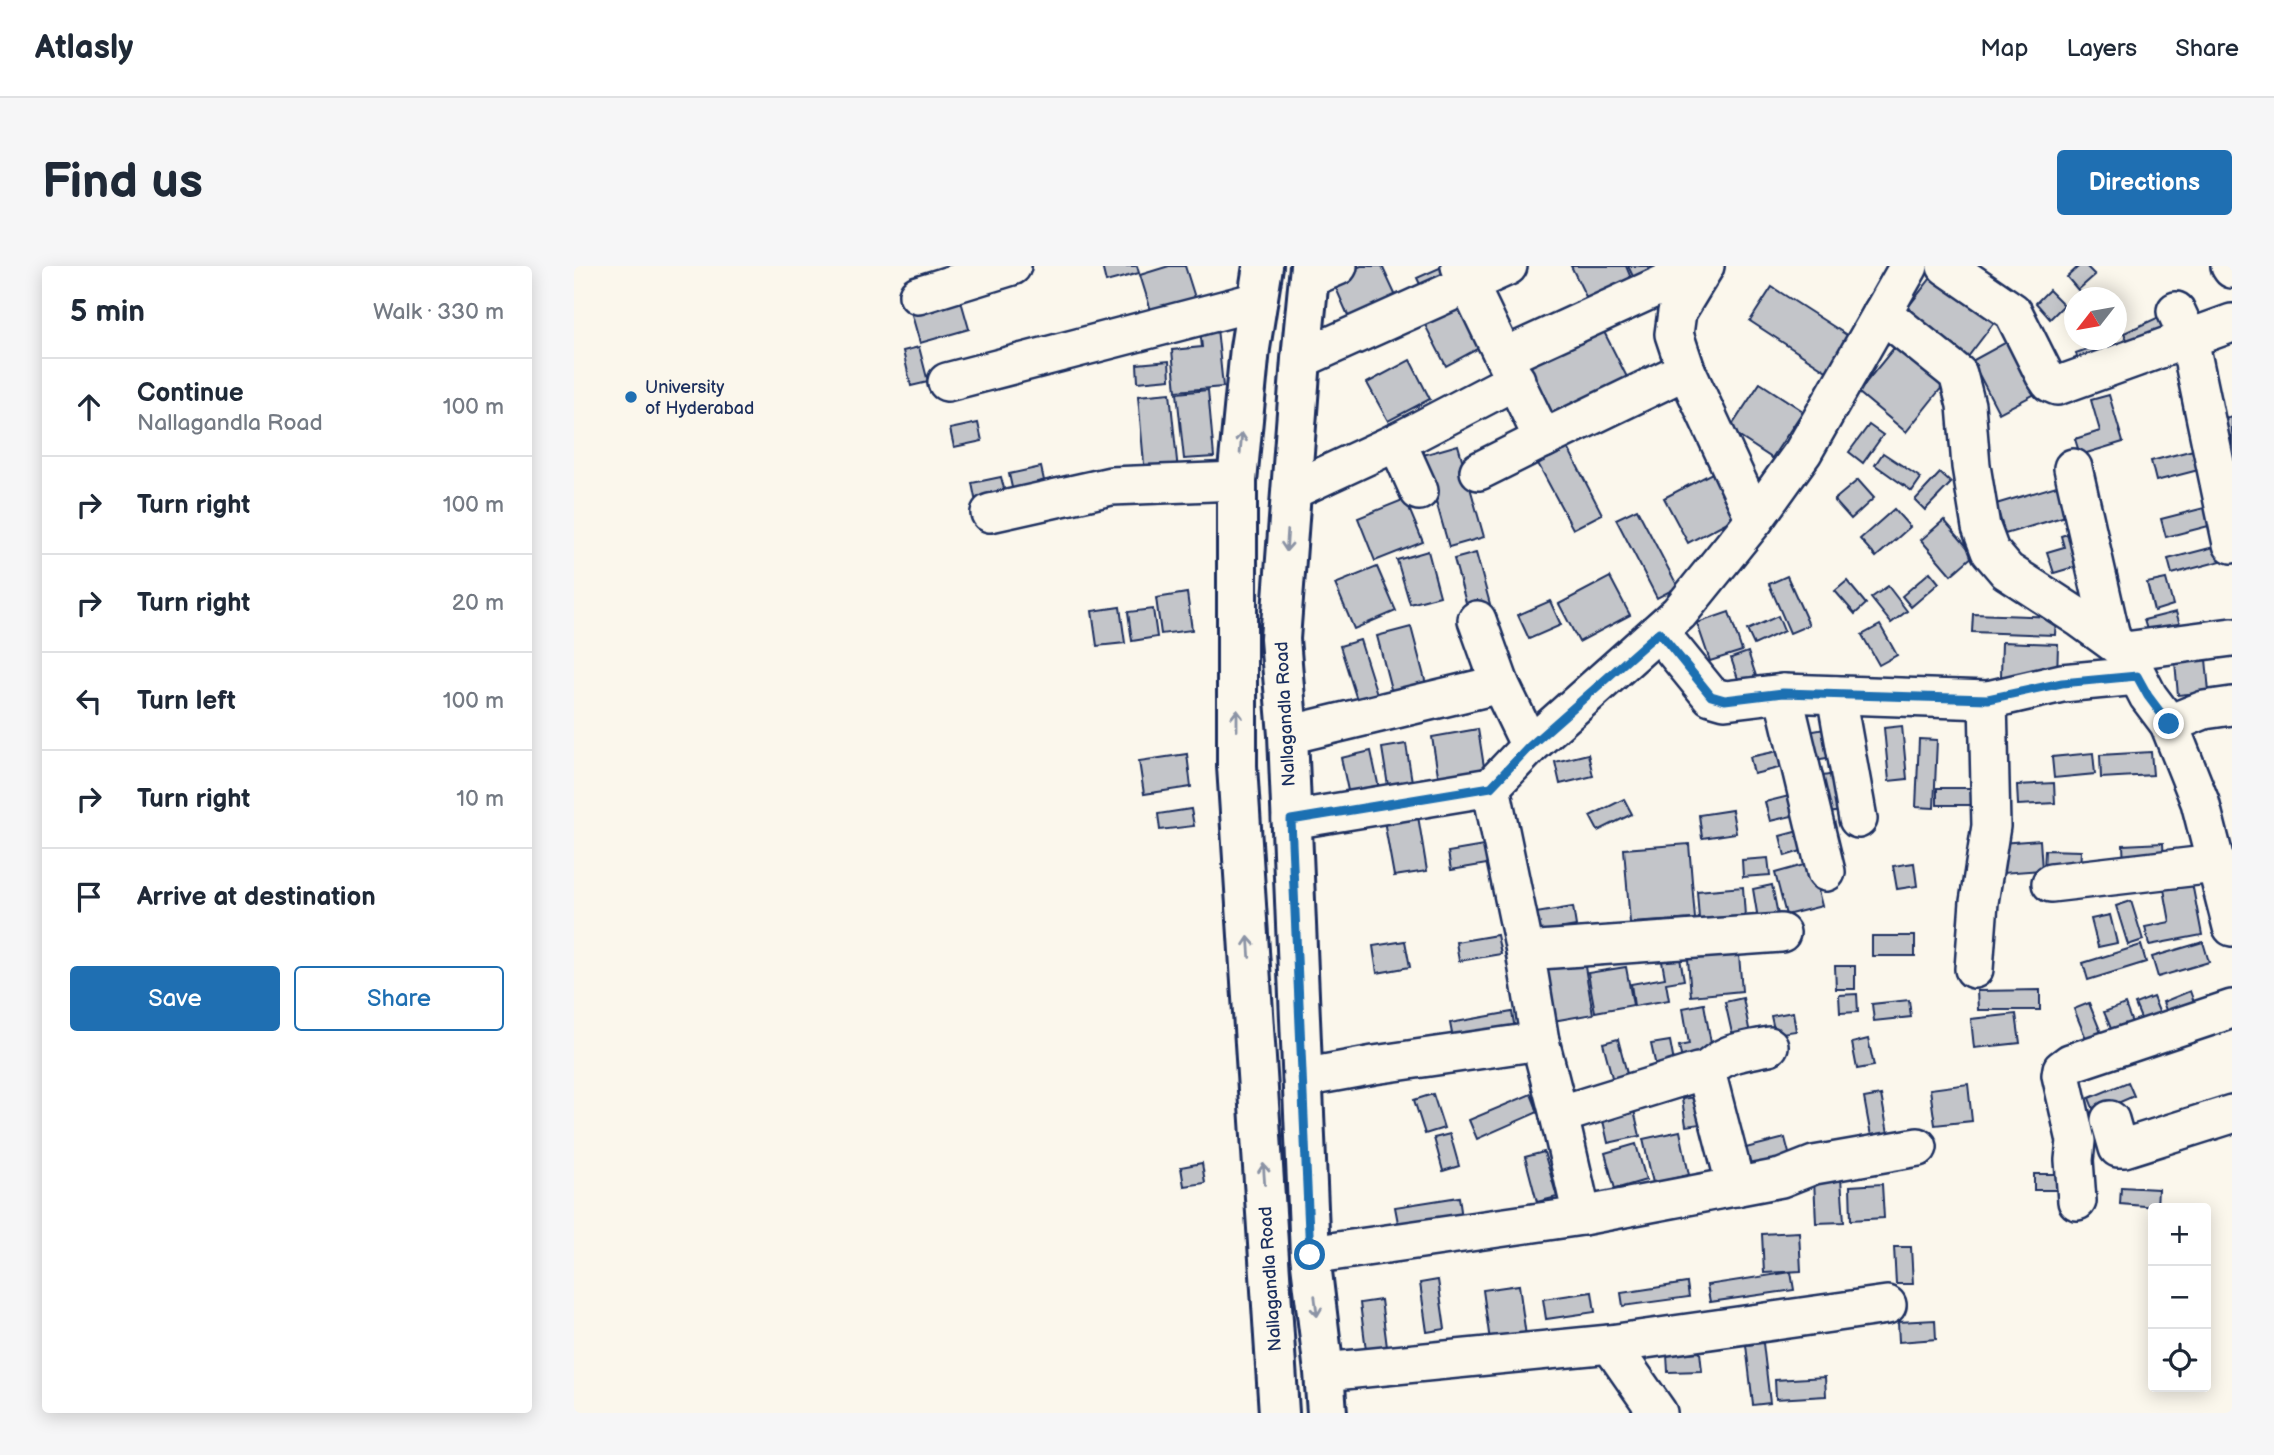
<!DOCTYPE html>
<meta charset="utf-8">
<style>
:root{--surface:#fff;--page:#f6f6f7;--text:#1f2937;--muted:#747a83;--line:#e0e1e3;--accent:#1f6fb2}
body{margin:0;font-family:"Balsamiq Sans",sans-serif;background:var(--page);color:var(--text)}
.controls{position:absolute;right:21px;bottom:21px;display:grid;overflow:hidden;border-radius:7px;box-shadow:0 4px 18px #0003}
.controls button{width:63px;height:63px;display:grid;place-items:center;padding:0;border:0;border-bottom:2px solid var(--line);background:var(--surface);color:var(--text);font:35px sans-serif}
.compass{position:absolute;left:1490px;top:21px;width:63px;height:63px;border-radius:50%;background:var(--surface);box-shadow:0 4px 18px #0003;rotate:239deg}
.stop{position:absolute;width:21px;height:21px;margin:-16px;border:5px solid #1f6fb2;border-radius:50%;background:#fff}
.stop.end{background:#1f6fb2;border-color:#fff;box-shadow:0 2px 7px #0008}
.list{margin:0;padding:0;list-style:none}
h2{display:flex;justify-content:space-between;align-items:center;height:91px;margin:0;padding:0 28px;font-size:30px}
h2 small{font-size:23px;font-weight:400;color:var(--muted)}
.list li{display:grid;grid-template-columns:46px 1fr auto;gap:21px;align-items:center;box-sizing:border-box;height:98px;padding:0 28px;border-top:2px solid var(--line)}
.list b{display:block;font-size:26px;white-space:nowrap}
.list p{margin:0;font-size:23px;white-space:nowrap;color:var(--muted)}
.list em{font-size:23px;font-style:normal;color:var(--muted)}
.actions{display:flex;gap:14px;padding:21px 28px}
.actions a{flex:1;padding:16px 0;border:2px solid var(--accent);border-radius:7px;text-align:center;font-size:24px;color:var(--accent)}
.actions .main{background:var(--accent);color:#fff}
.icon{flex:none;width:38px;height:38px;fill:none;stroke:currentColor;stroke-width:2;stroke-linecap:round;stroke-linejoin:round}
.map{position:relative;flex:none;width:1658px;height:1147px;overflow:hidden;border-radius:7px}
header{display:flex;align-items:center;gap:42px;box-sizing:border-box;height:98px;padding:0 35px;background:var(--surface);border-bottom:2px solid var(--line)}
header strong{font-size:33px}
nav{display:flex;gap:38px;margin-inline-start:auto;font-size:24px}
.intro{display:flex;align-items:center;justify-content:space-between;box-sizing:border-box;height:168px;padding:0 42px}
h1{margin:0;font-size:49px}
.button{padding:18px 32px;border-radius:7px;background:var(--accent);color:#fff;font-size:24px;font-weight:700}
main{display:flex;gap:42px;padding:0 42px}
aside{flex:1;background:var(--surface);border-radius:7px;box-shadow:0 4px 18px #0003}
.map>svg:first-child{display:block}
</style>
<header>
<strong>Atlasly</strong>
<nav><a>Map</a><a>Layers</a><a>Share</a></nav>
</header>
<div class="intro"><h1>Find us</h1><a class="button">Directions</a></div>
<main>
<aside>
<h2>5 min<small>Walk · 330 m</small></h2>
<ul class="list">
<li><svg class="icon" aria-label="ahead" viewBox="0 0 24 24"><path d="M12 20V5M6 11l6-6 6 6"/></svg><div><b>Continue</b><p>Nallagandla Road</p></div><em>100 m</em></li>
<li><svg class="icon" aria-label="right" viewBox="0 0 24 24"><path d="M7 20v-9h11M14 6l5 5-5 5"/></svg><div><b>Turn right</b></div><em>100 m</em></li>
<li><svg class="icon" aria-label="right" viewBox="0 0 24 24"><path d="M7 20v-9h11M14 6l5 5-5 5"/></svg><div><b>Turn right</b></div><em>20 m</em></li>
<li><svg class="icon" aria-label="left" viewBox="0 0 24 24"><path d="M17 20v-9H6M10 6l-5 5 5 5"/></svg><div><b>Turn left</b></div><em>100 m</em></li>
<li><svg class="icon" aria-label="right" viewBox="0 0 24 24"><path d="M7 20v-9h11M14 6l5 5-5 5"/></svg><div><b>Turn right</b></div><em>10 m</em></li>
<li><svg class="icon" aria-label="arrive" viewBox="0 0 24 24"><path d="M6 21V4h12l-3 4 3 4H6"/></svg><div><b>Arrive at destination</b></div></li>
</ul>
<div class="actions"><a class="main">Save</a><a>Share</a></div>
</aside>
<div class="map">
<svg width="1658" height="1147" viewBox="0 0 1658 1147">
<rect width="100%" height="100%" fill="#fbf7ec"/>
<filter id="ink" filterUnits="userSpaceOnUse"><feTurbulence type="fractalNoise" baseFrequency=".0143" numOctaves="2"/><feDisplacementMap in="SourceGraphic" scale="14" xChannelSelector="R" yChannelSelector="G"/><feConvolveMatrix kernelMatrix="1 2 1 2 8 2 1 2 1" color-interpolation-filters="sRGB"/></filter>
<g filter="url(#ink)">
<g fill="#c3c5c9" stroke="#1b2f5e" stroke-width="2">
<polygon points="528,0 563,0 565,7 532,16"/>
<polygon points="595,0 611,0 623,38 579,51 566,9"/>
<polygon points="787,0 808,0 826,39 779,61 758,13"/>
<polygon points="870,0 878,0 852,31 843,12"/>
<polygon points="997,0 1052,0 1057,12 1013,33"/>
<polygon points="1054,0 1098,0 1065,23"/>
<polygon points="1505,0 1512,0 1521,9 1504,24 1493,11"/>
<polygon points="1364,3 1425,50 1393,92 1331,45"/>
<polygon points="1198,21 1279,73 1257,108 1176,55"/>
<polygon points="1475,24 1490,39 1476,53 1462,37"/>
<polygon points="385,28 395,63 346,77 336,42"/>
<polygon points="895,31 918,75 872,100 849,55"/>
<polygon points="1596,46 1604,64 1558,85 1550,67"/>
<polygon points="1023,52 1058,121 976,162 941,93"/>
<polygon points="643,62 649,121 602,125 598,84 628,81 626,64"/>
<polygon points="1328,72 1376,111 1332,166 1284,126"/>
<polygon points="1438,73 1467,125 1425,147 1398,95"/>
<polygon points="1530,77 1535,91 1506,101 1502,87"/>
<polygon points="345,81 354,116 337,120 329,85"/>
<polygon points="836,94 856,133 814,155 793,117"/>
<polygon points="595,95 596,113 564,116 563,98"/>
<polygon points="1186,117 1229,145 1198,192 1155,164"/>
<polygon points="634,124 640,191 610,193 603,127"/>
<polygon points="596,127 604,205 571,209 564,130"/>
<polygon points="1535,129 1549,176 1506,189 1501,173 1526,165 1517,134"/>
<polygon points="1658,151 1658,203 1637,157"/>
<polygon points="404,157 408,175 380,181 376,163"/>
<polygon points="1295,159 1309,169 1289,197 1275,186"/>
<polygon points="990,174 1028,248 999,263 960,190"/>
<polygon points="884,179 910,271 875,281 849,189"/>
<polygon points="1627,182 1632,202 1582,215 1577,195"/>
<polygon points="1309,187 1347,212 1338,225 1301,199"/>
<polygon points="467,201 471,219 439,226 435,208"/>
<polygon points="1138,207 1161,252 1114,277 1090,232"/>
<polygon points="1366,207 1377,217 1351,244 1341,234"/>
<polygon points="427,211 432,230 402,237 398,217"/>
<polygon points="1284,214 1300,232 1277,253 1260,234"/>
<polygon points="1496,216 1505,246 1431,268 1422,238"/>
<polygon points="831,233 849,276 801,295 784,252"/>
<polygon points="1646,238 1650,256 1592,271 1587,253"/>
<polygon points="1063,243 1104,321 1083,332 1042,253"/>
<polygon points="1320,243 1336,261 1302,291 1286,273"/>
<polygon points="1370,254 1400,289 1377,309 1347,274"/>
<polygon points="1503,265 1513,297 1480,307 1473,286 1490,281 1487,270"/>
<polygon points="1655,277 1658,292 1598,308 1594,293"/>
<polygon points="854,285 866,330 836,338 823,294"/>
<polygon points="902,287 916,338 894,344 880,293"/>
<polygon points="803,301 822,345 780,363 761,318"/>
<polygon points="1356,306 1365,317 1337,341 1328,330"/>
<polygon points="1213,310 1235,359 1216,367 1195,318"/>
<polygon points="1036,311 1056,349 1005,376 985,338"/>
<polygon points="1592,313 1599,339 1580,345 1573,317"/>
<polygon points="1273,315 1292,338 1281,348 1261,325"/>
<polygon points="1314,320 1333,345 1317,357 1297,332"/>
<polygon points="613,327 618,364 587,368 582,332"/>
<polygon points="976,335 987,359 955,373 944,349"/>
<polygon points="546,341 551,377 523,380 518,345"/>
<polygon points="579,343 583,371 558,375 554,346"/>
<polygon points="1155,346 1168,385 1136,395 1123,357"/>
<polygon points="1602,346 1607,362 1575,370 1570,354"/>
<polygon points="1399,348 1482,351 1481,369 1398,366"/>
<polygon points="1204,350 1210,365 1180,379 1173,364"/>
<polygon points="1306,359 1323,389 1305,399 1288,369"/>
<polygon points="837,361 852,418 818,427 803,370"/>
<polygon points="786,374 804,431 784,437 766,380"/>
<polygon points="1428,376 1484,378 1483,412 1427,410"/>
<polygon points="1174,386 1182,410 1165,416 1157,392"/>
<polygon points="1632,393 1635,426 1604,429 1601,396"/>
<polygon points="1328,460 1333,513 1315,515 1310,462"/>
<polygon points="1262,461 1267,490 1239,494 1234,466"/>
<polygon points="904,463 911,507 865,515 858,471"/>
<polygon points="1345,473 1363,474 1360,542 1342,541"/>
<polygon points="832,478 839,522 815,526 808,482"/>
<polygon points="1209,484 1213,500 1180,508 1176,491"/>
<polygon points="797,485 806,527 776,534 767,492"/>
<polygon points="1577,486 1579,509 1527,512 1526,489"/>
<polygon points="1519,487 1521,508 1480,512 1478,491"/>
<polygon points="613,488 617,521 570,528 565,495"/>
<polygon points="1014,488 1019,510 986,518 981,496"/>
<polygon points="1268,507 1274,544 1248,548 1242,511"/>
<polygon points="1480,517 1481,537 1444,539 1443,519"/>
<polygon points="1363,522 1408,522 1409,539 1363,539"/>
<polygon points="1227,527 1231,547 1196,555 1191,536"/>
<polygon points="1050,533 1058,548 1024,565 1016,550"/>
<polygon points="617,543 620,560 586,564 584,548"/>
<polygon points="843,544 853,605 820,610 809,549"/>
<polygon points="1158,544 1162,567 1128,572 1125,549"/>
<polygon points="1232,563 1237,582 1211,590 1206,570"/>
<polygon points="1466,574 1468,604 1428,607 1426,577"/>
<polygon points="1589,577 1590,597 1550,599 1549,579"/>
<polygon points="1115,578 1121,653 1056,657 1050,583"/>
<polygon points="916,579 919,597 877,604 874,586"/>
<polygon points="1471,584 1507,585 1506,604 1470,604"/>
<polygon points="1194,592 1196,609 1169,611 1168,594"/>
<polygon points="1237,597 1248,640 1212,649 1201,607"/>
<polygon points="1340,597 1343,620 1323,623 1319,600"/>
<polygon points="1618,617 1628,669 1575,679 1571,661 1596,656 1590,623"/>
<polygon points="1198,619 1204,649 1184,653 1179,623"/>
<polygon points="1169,621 1171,650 1125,653 1123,625"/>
<polygon points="1557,635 1569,674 1554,679 1542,640"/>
<polygon points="999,641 1002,660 954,668 950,649"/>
<polygon points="1536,649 1543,677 1524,681 1517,653"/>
<polygon points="923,669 927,688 885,695 882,676"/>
<rect x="1298" y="670" width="43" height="20"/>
<polygon points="831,675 836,701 803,707 799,680"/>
<polygon points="1629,676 1635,696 1584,711 1578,691"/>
<polygon points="1164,677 1168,725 1117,730 1113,681"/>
<polygon points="1567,679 1572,696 1514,714 1509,697"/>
<polygon points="1105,687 1110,714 1092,717 1095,734 1060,740 1057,718 1091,712 1087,690"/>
<polygon points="1009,689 1019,748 973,756 963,697"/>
<polygon points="1261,700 1281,700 1281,723 1262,723"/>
<polygon points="1052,701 1059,739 1021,746 1014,707"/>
<polygon points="1466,724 1466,744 1404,744 1403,725"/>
<polygon points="1616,725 1622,742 1595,752 1589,736"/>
<polygon points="1283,728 1284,746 1266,747 1265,729"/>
<polygon points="1579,731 1586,748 1568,755 1561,738"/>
<polygon points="1169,732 1177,773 1160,776 1151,736"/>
<polygon points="1335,734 1337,751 1300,755 1298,738"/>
<polygon points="1515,737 1530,774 1515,780 1500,743"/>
<polygon points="1130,738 1140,794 1109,799 1105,780 1115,778 1109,742"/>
<polygon points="1551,738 1558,757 1538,765 1530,746"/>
<polygon points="938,746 941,763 879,773 876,757"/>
<polygon points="1219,746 1222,765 1201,768 1197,750"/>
<polygon points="1442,748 1446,777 1400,782 1397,753"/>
<polygon points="1044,773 1055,815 1040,819 1029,777"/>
<polygon points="1294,773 1300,800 1283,803 1278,777"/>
<polygon points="1096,775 1101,802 1083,805 1077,778"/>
<polygon points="1554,816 1560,830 1521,847 1515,832"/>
<polygon points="1394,818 1398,855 1361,859 1356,823"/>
<polygon points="859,828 870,862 851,868 840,834"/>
<polygon points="957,828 964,846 903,873 895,854"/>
<polygon points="1307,829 1314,867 1297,870 1290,832"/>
<polygon points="1129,830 1134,857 1112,860 1108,833"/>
<polygon points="1060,844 1066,870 1034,877 1028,850"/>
<polygon points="1106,865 1115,909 1079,917 1069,873"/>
<polygon points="876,868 885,900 869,905 860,872"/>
<polygon points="1211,872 1216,891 1173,902 1168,883"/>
<polygon points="1062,878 1072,914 1041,923 1031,887"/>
<polygon points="970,886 983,931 963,936 951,891"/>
<polygon points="628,897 631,917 610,920 607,901"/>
<rect x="1460" y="908" width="35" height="16"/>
<polygon points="1267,912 1270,956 1242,957 1240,913"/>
<polygon points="1308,918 1310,952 1277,954 1276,920"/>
<polygon points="1547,921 1584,923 1583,941 1546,938"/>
<polygon points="885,931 888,952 825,962 821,941"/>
<polygon points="1225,966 1227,1005 1190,1007 1188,968"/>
<polygon points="1320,981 1337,981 1339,1018 1322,1018"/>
<polygon points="1217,1006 1220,1024 1136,1036 1133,1019"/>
<polygon points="864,1014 871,1063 853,1066 846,1017"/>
<polygon points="1113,1017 1115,1031 1049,1040 1047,1027"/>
<polygon points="945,1019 952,1070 916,1075 909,1024"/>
<polygon points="1018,1026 1021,1046 972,1053 969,1033"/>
<polygon points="807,1034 813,1081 792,1084 786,1037"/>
<polygon points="1361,1054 1362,1073 1325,1076 1324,1056"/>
<polygon points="1189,1077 1196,1137 1179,1139 1172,1079"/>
<polygon points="1126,1086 1128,1105 1094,1106 1093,1088"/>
<polygon points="1251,1111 1252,1130 1202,1133 1201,1114"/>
</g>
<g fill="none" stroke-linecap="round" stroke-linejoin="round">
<defs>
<g id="minor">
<polyline points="886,0 969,173 905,205"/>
<polyline points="1131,0 1103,46 1100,68 1112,104 1181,253"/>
<polyline points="1372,0 1439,46 1470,108 1476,117 1483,120 1658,57"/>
<polyline points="1656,0 1658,3"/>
<polyline points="736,12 764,0"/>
<polyline points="344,29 438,0"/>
<polyline points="1602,45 1615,73 1658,278"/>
<polyline points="1308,47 1384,108 1392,139 1397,200 1407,261 1416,285 1433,305 1507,353 1551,385 1574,430 1595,458 1626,536 1658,661"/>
<polyline points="930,91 1129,0"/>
<polyline points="727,93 934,0"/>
<polyline points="373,116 684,35"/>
<polyline points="969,173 1112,104"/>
<polyline points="823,176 845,225"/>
<polyline points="1499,202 1538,375"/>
<polyline points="717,225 823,176 942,114"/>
<polyline points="416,247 537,220 663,215"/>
<polyline points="903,354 926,418"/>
<polyline points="1085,366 1137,430 1151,434 1209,427 1414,434 1488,417 1563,410"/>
<polyline points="1551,385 1658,371"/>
<polyline points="1209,427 1252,606"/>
<polyline points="1262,429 1284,553"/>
<polyline points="1595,458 1630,444 1658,440"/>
<polyline points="714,469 926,418 956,480"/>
<polyline points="917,521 951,685 966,775 985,849 1008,950"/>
<polyline points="717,554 917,521 956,480 1105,347 1181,253 1229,186 1335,0"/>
<polyline points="1477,617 1641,598"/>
<polyline points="951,685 1207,667"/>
<polyline points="1400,703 1405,636 1417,560 1414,434"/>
<path d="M1130,807C1152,785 1166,786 1195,780"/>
<polyline points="728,812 800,799 966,775"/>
<polyline points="985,849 1124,806 1130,807 1134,813 1162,921"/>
<polyline points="1536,854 1544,882 1550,882 1658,848"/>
<polyline points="1503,935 1500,894 1502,875 1487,809 1488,803 1496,797 1658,743"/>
<polyline points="736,989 1008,950 1207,912 1240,899 1344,881"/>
<polyline points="1036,1078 1084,1147"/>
<polyline points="750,1106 1036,1078 1313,1039"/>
</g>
<g id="major">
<polyline points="689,0 676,82 663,215 663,500 705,1147"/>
<polyline points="736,0 727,93 706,373 714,469 736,989 750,1106 753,1147"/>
</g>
</defs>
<use href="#minor" stroke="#1b2f5e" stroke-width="42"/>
<use href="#major" stroke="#1b2f5e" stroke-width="44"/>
<use href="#minor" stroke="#fbf7ec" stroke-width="37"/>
<use href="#major" stroke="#fbf7ec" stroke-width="38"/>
</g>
<defs><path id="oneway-shaft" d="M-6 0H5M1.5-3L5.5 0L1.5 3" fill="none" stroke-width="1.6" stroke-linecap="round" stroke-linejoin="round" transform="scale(1.75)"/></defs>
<g stroke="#8b93a5">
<use href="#oneway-shaft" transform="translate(667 177) rotate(-85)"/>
<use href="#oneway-shaft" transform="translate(713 275) rotate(94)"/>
<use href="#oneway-shaft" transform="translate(663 454) rotate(-90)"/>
<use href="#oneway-shaft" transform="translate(675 681) rotate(-94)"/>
<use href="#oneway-shaft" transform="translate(690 908) rotate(-94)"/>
<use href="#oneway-shaft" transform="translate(742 1040) rotate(83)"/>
</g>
</g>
<g fill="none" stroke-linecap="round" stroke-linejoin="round" filter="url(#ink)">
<polyline stroke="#1f6fb2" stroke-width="9" points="736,989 717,554 917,521 956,480 1085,366 1137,430 1151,434 1209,427 1414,433 1488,417 1563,410 1574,430 1595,458"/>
</g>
<circle fill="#1f6fb2" stroke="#fbf7ec" stroke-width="2.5" cx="57" cy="131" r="7"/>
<g text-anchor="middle" stroke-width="6" stroke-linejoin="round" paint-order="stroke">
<g font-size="18" fill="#1b2f5e" stroke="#fbf7ec" text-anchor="start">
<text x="71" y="127">University<tspan x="71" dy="21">of Hyderabad</tspan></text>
</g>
<g font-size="18" fill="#1b2f5e" stroke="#fbf7ec">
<text transform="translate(711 448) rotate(-93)" y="6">Nallagandla Road</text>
<text transform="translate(696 1013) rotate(-94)" y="6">Nallagandla Road</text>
</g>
</g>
</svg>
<div class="controls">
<button>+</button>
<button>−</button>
<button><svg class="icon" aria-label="locate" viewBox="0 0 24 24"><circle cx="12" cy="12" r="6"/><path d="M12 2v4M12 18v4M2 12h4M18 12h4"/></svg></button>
</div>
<svg class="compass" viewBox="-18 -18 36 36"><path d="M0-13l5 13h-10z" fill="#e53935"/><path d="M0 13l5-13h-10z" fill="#747a83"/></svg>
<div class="stop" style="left:736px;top:989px"></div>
<div class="stop end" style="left:1595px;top:458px"></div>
</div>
</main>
